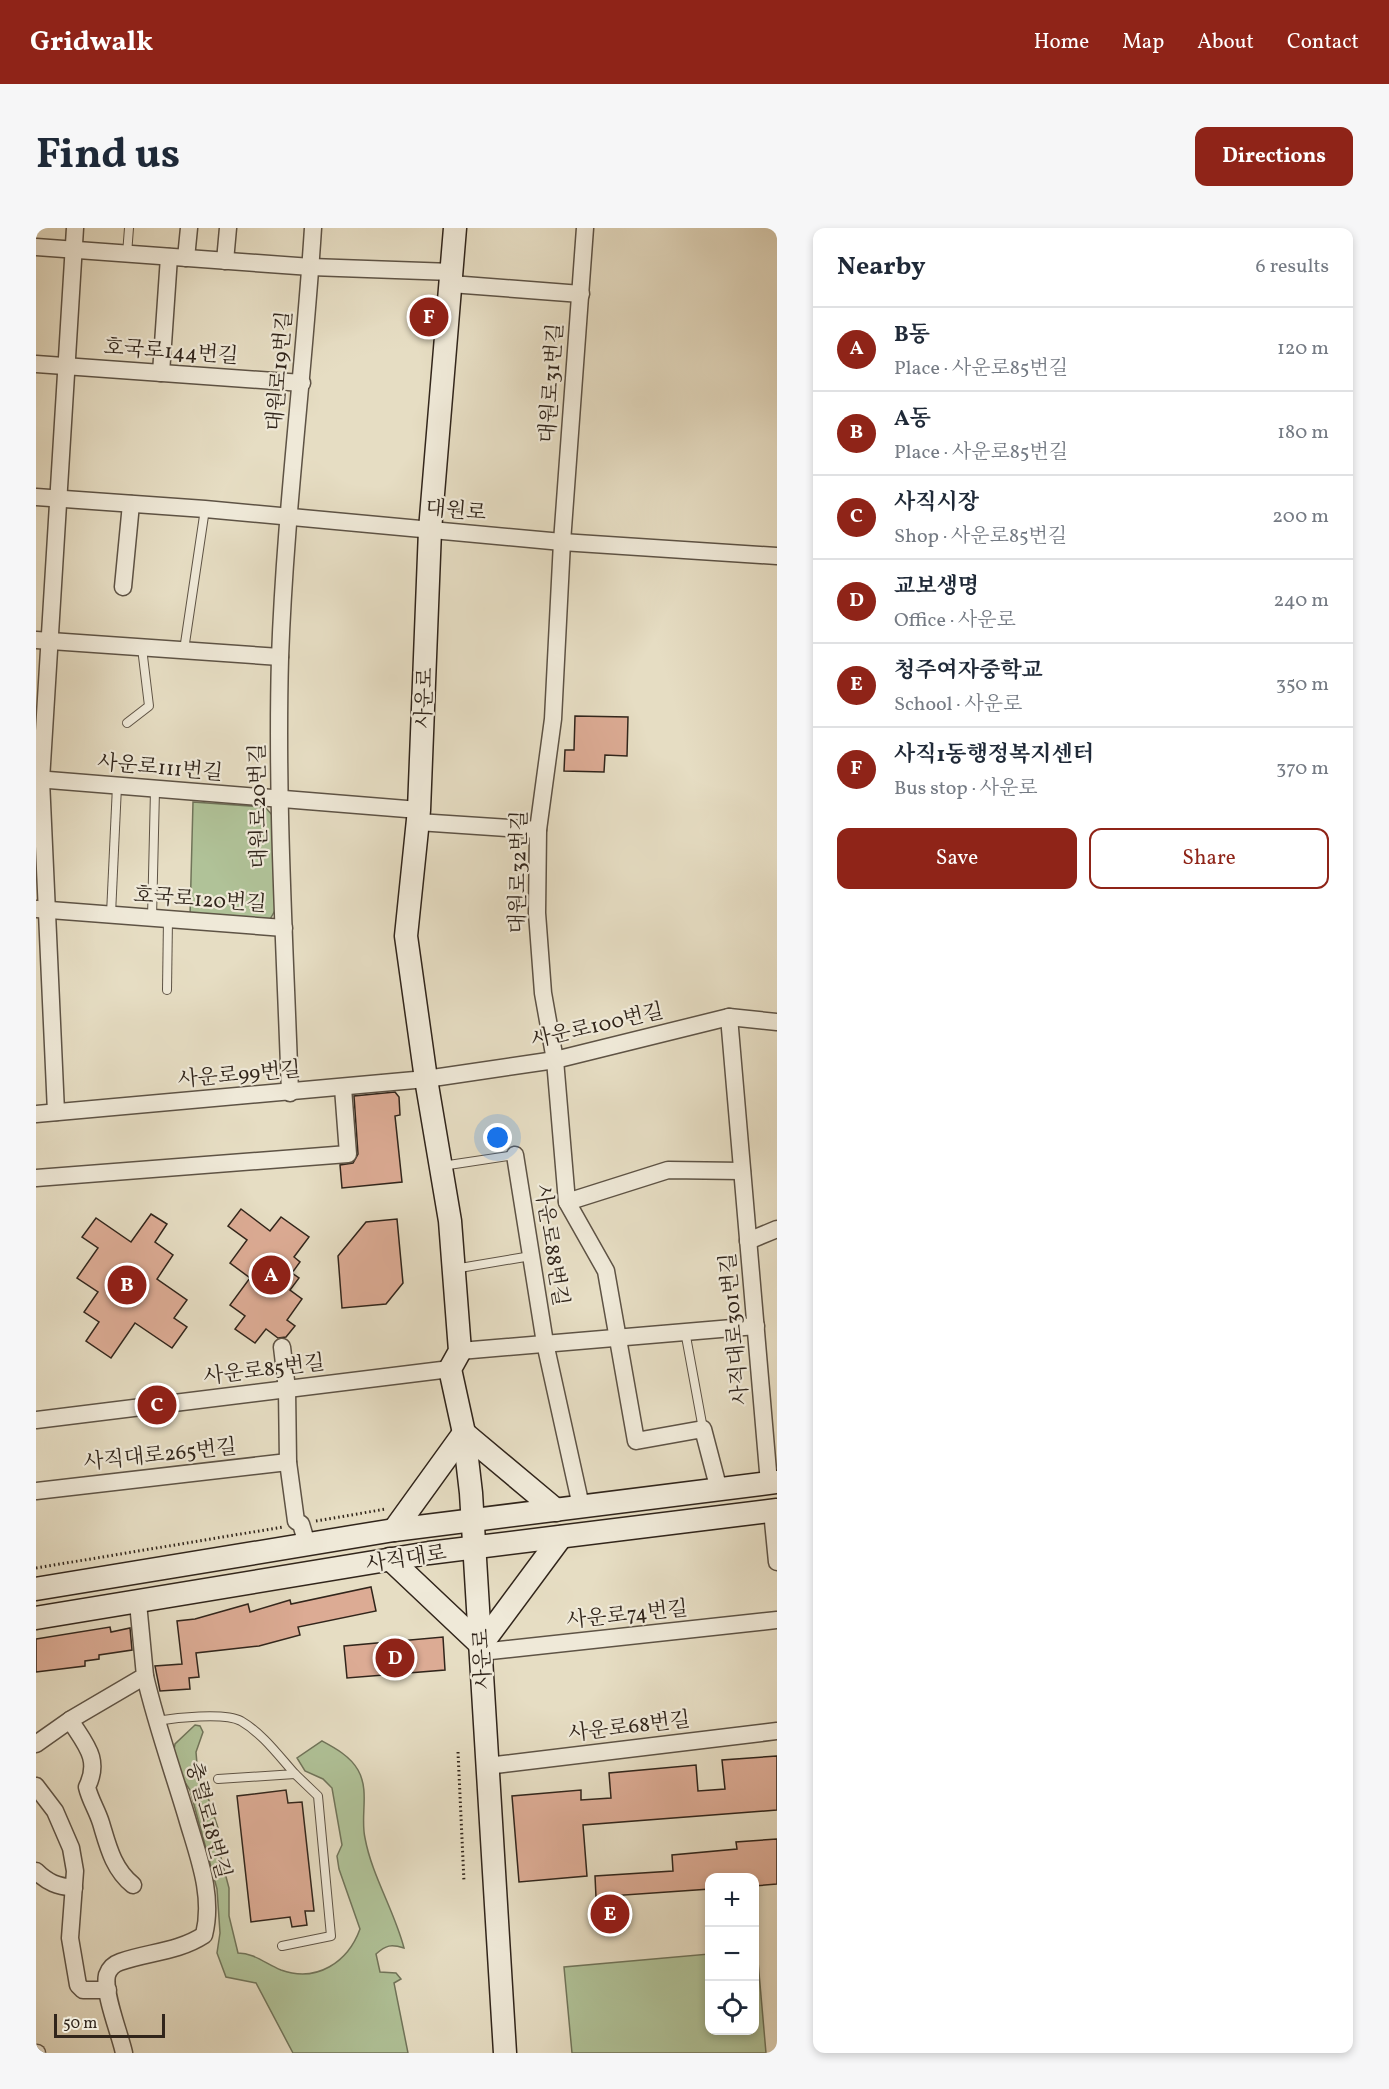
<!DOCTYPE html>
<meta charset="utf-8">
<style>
:root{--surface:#fff;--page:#f6f6f7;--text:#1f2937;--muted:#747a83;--line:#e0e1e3;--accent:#8f2418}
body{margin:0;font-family:Vollkorn,"Noto Serif KR",serif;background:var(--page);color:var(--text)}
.controls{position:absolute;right:18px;bottom:18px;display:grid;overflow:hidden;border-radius:12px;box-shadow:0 3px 9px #0003}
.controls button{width:54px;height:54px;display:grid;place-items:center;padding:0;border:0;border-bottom:2px solid var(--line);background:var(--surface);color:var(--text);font:30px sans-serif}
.scale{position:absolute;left:18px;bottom:15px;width:111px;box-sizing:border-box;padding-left:6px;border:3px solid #31251b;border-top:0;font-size:16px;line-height:21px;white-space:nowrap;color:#31251b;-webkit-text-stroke:4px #efe9d8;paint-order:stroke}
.you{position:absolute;left:462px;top:910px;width:21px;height:21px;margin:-15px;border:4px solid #fff;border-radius:50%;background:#1a73e8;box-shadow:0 0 0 9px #1a73e833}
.badge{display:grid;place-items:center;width:39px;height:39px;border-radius:50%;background:var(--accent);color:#fff;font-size:20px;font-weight:700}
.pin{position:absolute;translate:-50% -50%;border:3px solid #fff;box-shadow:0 2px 6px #0006}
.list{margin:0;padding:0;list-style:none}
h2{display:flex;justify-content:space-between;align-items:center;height:78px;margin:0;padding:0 24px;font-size:26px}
h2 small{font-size:20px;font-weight:400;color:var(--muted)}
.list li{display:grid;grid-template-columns:39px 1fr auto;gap:18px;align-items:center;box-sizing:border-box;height:84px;padding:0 24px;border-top:2px solid var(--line)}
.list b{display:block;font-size:22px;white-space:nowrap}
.list p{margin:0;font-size:20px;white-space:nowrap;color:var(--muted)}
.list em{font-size:20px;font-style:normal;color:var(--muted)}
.actions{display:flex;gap:12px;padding:18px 24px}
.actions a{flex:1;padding:14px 0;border:2px solid var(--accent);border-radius:12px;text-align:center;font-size:21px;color:var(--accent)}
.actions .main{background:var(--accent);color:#fff}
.icon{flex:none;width:33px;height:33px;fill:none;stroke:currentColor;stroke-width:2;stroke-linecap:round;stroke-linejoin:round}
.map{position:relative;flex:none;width:741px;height:1825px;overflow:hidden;border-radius:12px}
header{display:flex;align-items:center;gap:36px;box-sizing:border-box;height:84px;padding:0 30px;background:var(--accent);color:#fff}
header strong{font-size:28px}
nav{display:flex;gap:33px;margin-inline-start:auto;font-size:21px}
.intro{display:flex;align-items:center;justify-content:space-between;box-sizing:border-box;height:144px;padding:0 36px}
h1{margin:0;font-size:42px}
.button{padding:15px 27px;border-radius:12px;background:var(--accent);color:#fff;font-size:21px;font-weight:700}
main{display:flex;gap:36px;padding:0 36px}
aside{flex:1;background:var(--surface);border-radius:12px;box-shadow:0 3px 9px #0003}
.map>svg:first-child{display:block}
</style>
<header>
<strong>Gridwalk</strong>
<nav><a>Home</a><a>Map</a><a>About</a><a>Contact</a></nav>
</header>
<div class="intro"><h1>Find us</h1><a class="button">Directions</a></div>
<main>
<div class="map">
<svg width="741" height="1825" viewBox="0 0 741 1825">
<rect width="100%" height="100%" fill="#e6ddc3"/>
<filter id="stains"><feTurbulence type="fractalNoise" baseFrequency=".00333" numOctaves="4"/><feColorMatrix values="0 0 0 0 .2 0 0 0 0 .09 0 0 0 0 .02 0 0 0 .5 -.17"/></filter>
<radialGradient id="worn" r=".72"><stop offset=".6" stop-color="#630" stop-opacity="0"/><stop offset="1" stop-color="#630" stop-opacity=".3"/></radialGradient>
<g fill="#b0c298" stroke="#70745a" stroke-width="1.5">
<polygon points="157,574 229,579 237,588 241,679 233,693 154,689"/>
<path d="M159,1497L164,1498L167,1504L160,1524L161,1536L182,1600L184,1626L193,1660V1688L202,1725C218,1725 230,1736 245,1742C281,1755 312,1734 324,1701L303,1641L301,1628L306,1617L296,1560L287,1551L269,1543L261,1530L286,1513C299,1520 314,1528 322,1542C334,1563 324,1588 329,1610C336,1648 358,1682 368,1720C355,1716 350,1717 340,1726L344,1744L360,1745L365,1751L358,1755L372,1825H257L220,1755L190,1749L181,1725L184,1705L181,1661L154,1562L141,1542L137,1527L139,1516Z"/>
<polygon points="719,1722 721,1722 730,1825 536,1825 528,1739 673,1726 674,1802 718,1802"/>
</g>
<g fill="#dcab94" stroke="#31251b" stroke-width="1.5">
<polygon points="539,488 592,489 591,528 569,527 568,544 528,543 529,522 538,522"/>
<polygon points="359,864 363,869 364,887 359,888 366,954 306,960 304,937 317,935 322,926 318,868"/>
<polygon points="205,981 234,1003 245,989 273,1009 258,1029 264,1034 256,1045 263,1050 254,1062 266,1071 251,1092 259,1098 250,1109 242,1110 230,1101 219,1115 199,1101 209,1088 194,1077 214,1050 194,1035 211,1012 192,998"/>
<polygon points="115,986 131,996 119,1014 137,1027 121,1051 151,1072 138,1090 151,1099 136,1120 99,1095 75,1130 50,1113 63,1094 48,1084 62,1064 41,1050 62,1020 46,1009 60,990 95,1014"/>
<polygon points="361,991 367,1055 350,1076 306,1080 302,1028 330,994"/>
<polygon points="335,1359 340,1383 262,1399 264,1407 223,1418 160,1425 163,1449 153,1450 154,1461 124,1463 119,1438 146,1436 141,1393 159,1391 212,1376 214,1384 254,1372 255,1376"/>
<polygon points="74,1399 75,1404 94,1400 96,1422 63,1427 63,1431 49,1433 49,1438 0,1444 0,1411"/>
<polygon points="407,1409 409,1442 311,1450 308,1418"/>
<polygon points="741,1528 741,1582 547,1597 551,1648 483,1654 476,1568 545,1562 545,1572 575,1570 573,1545 660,1537 662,1563 689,1561 686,1532"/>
<polygon points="250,1562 252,1575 266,1574 278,1683 269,1683 271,1697 256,1699 254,1689 215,1694 201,1568"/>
<polygon points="741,1611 741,1656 718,1658 718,1650 674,1650 674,1661 560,1669 559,1648 637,1643 636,1627 701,1621 700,1614"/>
</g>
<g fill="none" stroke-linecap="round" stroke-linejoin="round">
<defs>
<g id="lane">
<polyline points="91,26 93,0"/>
<polyline points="148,422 169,281"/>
<polyline points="91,495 113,478 106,420"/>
<polyline points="75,686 81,558"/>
<polyline points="116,690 119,562"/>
<polyline points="131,762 132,691"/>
<polyline points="406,938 479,927"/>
<polyline points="418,1041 495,1028"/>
<polyline points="649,1103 667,1201"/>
<path d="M120,1493C139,1490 188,1484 205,1493C227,1506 242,1527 259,1546L182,1551"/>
<polyline points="246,1718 295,1708 282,1568 259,1546"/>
</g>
<g id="street">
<polyline points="549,0 526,314 517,491 502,602 501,685 507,765 519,832 531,974 570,1043 600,1213 667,1201 683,1262"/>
<polyline points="0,19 275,39 416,44"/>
<polyline points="150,30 153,0"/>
<polyline points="189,33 192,0"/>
<polyline points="415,56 545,66"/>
<polyline points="0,136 266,155"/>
<polyline points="125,145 133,29"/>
<polyline points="0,269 169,281 526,314 741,328"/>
<polyline points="87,359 95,276"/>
<polyline points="0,412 244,429"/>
<polyline points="0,551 383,582"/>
<polyline points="382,594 502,602"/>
<polyline points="1,681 248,700"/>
<polyline points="693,789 733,1255"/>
<path d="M254,865C249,720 240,575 244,430C249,286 268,143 277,0"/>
<polyline points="20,884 5,552 39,0"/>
<polyline points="0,886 390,851 519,832 693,789 741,794"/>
<polyline points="479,927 509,1115 545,1278"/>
<polyline points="0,950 312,926 307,860"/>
<polyline points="531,974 632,942 706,943"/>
<polyline points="712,1013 741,1001"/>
<polyline points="246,1119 251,1161 252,1234 260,1293 265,1296 271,1316"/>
<polyline points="424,1123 720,1098"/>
<polyline points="0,1192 414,1141"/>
<polyline points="0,1263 252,1234"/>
<polyline points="736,1283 741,1334"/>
<polyline points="445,1424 741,1392"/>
<path d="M34,1492C49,1516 65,1531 51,1559C54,1572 61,1582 65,1595C72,1618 77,1641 97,1657"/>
<polyline points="0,1516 34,1492 109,1448 102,1375"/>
<polyline points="451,1538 741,1503"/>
<polyline points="0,1558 19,1583 35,1620 39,1643 34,1710 42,1757 47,1762 72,1762"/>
<path d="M0,1643C12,1655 21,1658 38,1660"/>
<polyline points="0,1825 1,1825"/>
<path d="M88,1825C84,1806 67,1765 71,1747C73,1741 78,1736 84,1734C112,1724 142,1724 168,1707C178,1667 162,1628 151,1590C137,1543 120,1496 109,1448"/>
</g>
<g id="secondary">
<polyline points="419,0 394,302 383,582 370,708 390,851 414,993 424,1123 414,1141 428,1205 435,1265 469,1825"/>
<polyline points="428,1205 520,1282"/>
<polyline points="358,1302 428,1205"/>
<polyline points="354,1331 445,1417"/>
<polyline points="0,1361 358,1302 741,1254"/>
<polyline points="0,1390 393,1325 741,1282"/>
<polyline points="445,1417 525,1309"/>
</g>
</defs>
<use href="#lane" stroke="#5e5345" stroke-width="10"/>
<use href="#street" stroke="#5e5345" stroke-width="19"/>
<use href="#secondary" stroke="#31251b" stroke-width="25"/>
<g stroke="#31251b" stroke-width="3" stroke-dasharray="1.5 3" stroke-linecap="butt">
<polyline points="280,1293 350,1281"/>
<polyline points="0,1340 247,1299"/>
<polyline points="422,1524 428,1654"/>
</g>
<use href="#lane" stroke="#efe9d8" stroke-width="8"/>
<use href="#street" stroke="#efe9d8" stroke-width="16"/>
<use href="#secondary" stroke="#efe9d8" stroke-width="22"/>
</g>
<g text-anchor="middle" stroke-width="4.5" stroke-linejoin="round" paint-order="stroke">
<g font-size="21" fill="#31251b" stroke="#efe9d8">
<text transform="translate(135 123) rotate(4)" y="7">호국로144번길</text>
<text transform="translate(243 143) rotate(-85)" y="7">대원로19번길</text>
<text transform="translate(515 155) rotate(-86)" y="7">대원로31번길</text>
<text transform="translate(420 282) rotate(5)" y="7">대원로</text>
<text transform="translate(388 470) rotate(-88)" y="7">사운로</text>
<text transform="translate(124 539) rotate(5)" y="7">사운로111번길</text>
<text transform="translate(222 578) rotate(-91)" y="7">대원로20번길</text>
<text transform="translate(482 644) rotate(-89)" y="7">대원로32번길</text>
<text transform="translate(164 671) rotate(4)" y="7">호국로120번길</text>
<text transform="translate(561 797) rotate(-13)" y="7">사운로100번길</text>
<text transform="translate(203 846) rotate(-5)" y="7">사운로99번길</text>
<text transform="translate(516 1017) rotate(81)" y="7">사운로88번길</text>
<text transform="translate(698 1101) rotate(-95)" y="7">사직대로301번길</text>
<text transform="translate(228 1141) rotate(-7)" y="7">사운로85번길</text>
<text transform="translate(124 1226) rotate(-6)" y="7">사직대로265번길</text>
<text transform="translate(370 1330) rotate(-9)" y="7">사직대로</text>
<text transform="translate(591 1386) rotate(-6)" y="7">사운로74번길</text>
<text transform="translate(446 1431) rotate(-93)" y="7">사운로</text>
<text transform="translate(593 1498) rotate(-7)" y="7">사운로68번길</text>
<text transform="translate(173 1592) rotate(75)" y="7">충렬로18번길</text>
</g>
</g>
<rect width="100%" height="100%" filter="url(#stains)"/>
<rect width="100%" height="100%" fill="url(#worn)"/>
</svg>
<div class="controls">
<button>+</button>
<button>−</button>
<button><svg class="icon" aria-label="locate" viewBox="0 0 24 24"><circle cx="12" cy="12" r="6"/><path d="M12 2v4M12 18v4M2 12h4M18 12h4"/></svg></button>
</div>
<div class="scale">50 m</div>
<div class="you"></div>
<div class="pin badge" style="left:235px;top:1047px">A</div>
<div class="pin badge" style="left:91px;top:1057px">B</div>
<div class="pin badge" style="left:121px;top:1177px">C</div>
<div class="pin badge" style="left:359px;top:1430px">D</div>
<div class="pin badge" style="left:574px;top:1686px">E</div>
<div class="pin badge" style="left:393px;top:89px">F</div>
</div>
<aside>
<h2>Nearby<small>6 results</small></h2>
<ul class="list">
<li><span class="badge">A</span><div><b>B동</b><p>Place · 사운로85번길</p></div><em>120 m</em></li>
<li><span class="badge">B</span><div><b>A동</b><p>Place · 사운로85번길</p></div><em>180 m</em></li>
<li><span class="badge">C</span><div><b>사직시장</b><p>Shop · 사운로85번길</p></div><em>200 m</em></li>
<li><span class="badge">D</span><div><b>교보생명</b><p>Office · 사운로</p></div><em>240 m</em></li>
<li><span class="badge">E</span><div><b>청주여자중학교</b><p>School · 사운로</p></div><em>350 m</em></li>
<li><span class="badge">F</span><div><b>사직1동행정복지센터</b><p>Bus stop · 사운로</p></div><em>370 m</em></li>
</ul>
<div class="actions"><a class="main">Save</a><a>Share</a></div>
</aside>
</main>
